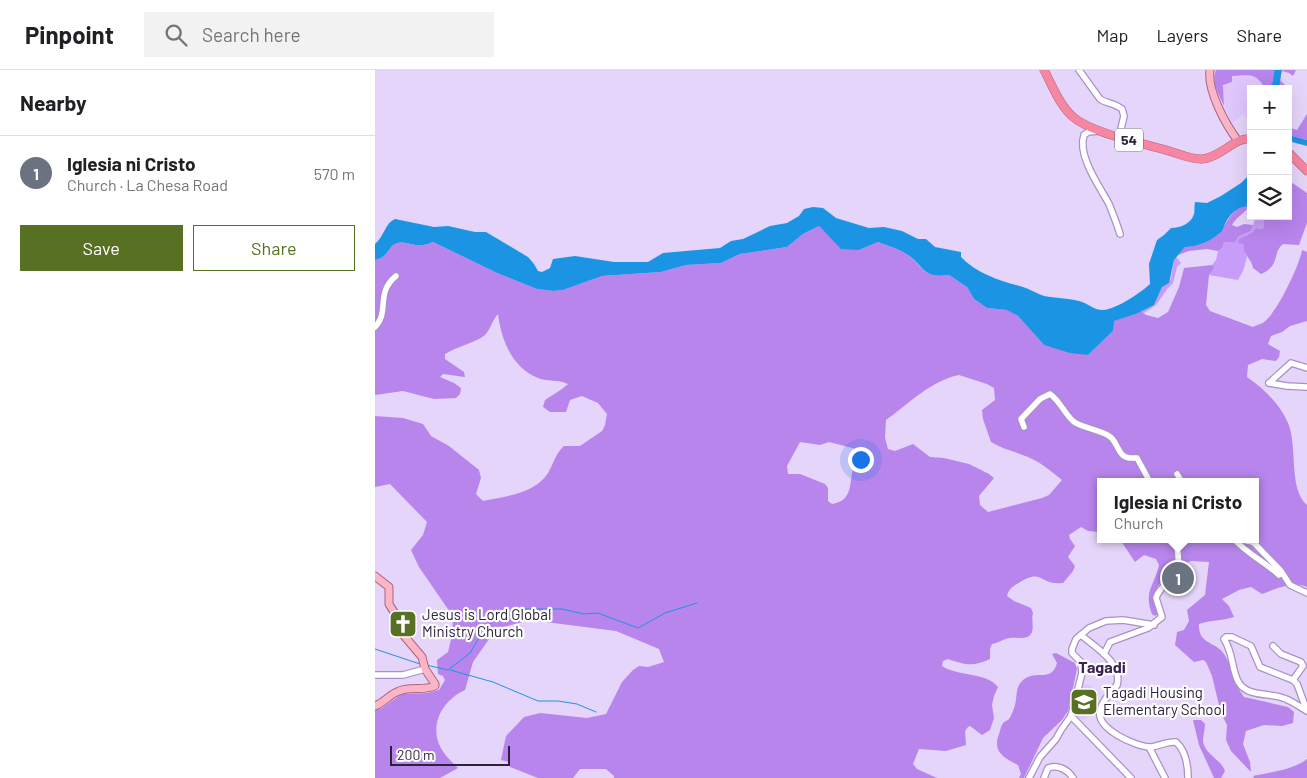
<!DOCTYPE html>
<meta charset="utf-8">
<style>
:root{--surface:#fff;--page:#f2f2f2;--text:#202124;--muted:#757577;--line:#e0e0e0;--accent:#577022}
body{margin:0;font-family:Barlow,sans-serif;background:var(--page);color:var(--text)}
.controls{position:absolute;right:15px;top:15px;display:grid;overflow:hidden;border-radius:0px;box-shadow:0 5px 20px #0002}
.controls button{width:45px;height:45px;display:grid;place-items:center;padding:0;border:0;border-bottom:1px solid var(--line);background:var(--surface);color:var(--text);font:25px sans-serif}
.scale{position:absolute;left:15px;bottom:12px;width:120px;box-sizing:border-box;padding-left:5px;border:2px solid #2c2239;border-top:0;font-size:14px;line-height:18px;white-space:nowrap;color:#2c2239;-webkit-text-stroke:4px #fefefe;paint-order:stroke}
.you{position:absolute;left:485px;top:389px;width:18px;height:18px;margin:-12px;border:4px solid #fff;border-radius:50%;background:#1a73e8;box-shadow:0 0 0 8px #1a73e833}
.badge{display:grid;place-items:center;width:32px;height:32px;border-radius:50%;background:var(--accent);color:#fff;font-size:16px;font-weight:700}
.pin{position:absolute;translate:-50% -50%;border:2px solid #fff;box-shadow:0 1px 5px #0006}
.popup{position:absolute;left:722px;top:408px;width:162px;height:65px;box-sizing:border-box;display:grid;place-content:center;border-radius:0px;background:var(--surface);filter:drop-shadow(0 1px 4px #0005);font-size:16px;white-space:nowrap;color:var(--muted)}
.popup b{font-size:19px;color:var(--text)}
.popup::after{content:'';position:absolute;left:50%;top:100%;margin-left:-10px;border:10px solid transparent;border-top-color:var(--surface)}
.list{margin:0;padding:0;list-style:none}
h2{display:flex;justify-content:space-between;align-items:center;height:65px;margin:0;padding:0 20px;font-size:21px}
h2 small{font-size:16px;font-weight:400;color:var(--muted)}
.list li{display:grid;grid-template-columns:32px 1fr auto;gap:15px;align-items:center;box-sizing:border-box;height:75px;padding:0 20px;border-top:1px solid var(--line)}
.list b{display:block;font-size:19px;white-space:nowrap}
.list p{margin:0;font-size:16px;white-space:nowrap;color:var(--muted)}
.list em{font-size:16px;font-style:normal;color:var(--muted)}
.actions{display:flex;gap:10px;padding:15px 20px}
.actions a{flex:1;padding:11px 0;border:1px solid var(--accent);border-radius:0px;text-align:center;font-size:18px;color:var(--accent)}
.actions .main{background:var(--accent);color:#fff}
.icon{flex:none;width:28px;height:28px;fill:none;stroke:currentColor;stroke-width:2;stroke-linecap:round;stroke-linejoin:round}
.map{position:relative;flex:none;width:932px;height:708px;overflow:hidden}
header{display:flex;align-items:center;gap:30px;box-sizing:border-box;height:70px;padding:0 25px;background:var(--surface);border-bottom:1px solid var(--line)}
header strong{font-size:24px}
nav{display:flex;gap:28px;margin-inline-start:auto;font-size:18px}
.search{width:350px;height:45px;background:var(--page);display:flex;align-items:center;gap:12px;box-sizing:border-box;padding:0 18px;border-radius:0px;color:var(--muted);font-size:19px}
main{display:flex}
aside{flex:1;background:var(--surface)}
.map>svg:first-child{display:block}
</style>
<header>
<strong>Pinpoint</strong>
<div class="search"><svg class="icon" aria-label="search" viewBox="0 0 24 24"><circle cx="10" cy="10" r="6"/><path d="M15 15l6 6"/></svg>Search here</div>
<nav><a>Map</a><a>Layers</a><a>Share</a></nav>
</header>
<main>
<aside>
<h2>Nearby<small></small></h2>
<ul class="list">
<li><span class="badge" style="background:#6b7280">1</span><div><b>Iglesia ni Cristo</b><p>Church · La Chesa Road</p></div><em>570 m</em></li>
</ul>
<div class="actions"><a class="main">Save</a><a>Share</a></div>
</aside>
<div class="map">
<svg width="932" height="708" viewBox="0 0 932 708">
<rect width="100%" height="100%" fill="#e5d5fa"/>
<g fill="#dfc7fc">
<polygon points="876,4 886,11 890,19 876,19 876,52 868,44 857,53 849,36 849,15 857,12 857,6"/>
<polygon points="707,614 717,616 711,649 701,648"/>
</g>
<g fill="#c89df9">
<polygon points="881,146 887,146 889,150 889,157 887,159 881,158 877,164 870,166 870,183 872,187 868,201 863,210 834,205 838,198 837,195 841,190 843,181 848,177 849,172 855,171 876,161"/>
<polygon points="801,187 806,193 802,197 798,213 793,218 781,235 769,243 766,241 779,235 787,217 796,209 799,190"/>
</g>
<g fill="#b785ec" fill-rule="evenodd">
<path d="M841,0H921L918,6L914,3L907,1L905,10L912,17L909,19H890C882,2 873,5 857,6V12L848,15L849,36C844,25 836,12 841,0Z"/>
<polygon points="932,44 932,70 913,65 913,57 922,60"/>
<path d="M913,110L932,123V153L924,175L908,174C897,183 906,195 886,204L878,198C876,187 867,185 869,174L863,173L864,169L877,163L881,158L887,159L889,157V150L887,146H913Z"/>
<path d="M870,136H875C869,144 862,146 857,155L862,157L869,154L878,155L876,161L863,167L860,172H849L848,177L843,181L832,179L814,181L803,185L810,177C823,177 841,170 848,158C854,148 858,139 870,136Z"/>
<path d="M444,156L454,166L484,180L503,172C511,175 521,178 528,182C549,194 545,209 574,205L592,217L599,229L612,238L633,240L643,246L669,275L713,285L738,261V251L761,244L766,241L771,245L783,248L793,242L804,217L809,198L837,195L839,198L834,205L831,235L835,241L878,257C881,255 887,254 889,252C902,243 925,194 927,180L932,182V251L915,256L907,262L896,266L893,274L905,281L904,287L901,291L887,289L873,295L872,307C888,318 905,334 913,353C923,376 913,419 932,435V517C919,511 900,519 887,524L876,517L864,520L847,529L854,536L859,547C847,551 835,550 824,554C823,575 841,571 849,584C858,598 858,612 869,627L913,637L919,642L918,653L907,656L889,655L871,661L868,674L875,692L876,702L856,681L851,670L852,655L846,643L837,606L831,592L828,590L819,592L800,575L802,562L809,560L814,551L812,540L830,525L834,492L816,491L797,499L783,516L780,530L783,544L780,546L777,544C768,521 780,515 784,495L781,489L769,485L760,492L746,471L742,469H880V412H726L725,462L713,461L706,457L694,465L695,469L700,476L693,487L700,496L698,501L688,513C664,516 668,496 642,514C637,517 634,519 632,526L639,531L656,538L658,543C656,549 659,556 657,562C653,571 643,567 635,568C630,568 623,573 617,574L615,579V589C597,597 591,595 573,589L568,591L567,596C584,607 612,602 623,617L619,626L617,635L619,648L615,660L607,665L595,656L593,657L590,661L591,675L571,681L544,679L538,694L542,699L562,708H239V706L231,699H205L198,708H163L135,697L134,692L126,690L131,666L149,647L165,643L212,648L231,644L247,612L258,600L264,596L273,597L289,592L284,579L241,561L155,550L121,559L98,592L90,620C70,629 55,651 64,674C68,684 76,691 83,698L65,708H0V640L7,638L27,624L53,623L64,620L70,610L68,606L63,604L62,590L73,582L78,561L77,545L44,497L36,480L48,465L52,452L15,414L0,417V346L28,348L48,354L56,366L74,376L104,400L106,408L101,424L108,431C129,427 161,423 173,403C179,393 180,384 189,376H205L227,361L230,355L232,344L223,333L207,326L195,330L191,342H175L168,337L170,330L187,319L193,314C183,309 173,312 163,308C137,298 126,269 123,244C117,250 116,259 110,265C102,272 81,277 70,284V289L89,302L90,307L68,304L65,307L79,313L86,318L85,324L81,328L59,329L28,321L0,325V190C13,188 13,176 22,173C33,170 41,180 58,172L122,203L162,219L178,221L188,220L227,206L286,202L311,195L346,193L365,184L412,177L428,164ZM584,305L612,314L619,318L620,330L607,340L608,349L616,372C629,380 643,382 657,389C668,394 677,402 687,410L674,425L667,428L613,442L605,435L604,426L619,408L614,404L594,394L569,388L555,387L538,374L520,381L513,379L510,368L511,350C535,333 555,311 584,305ZM425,372L445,375L454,372L489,381L488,387C486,388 483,390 482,392C471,404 483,430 457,434L453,431V418L450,414L425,404H413L412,396Z"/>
<path d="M681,583L700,593L702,599L693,641L687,650L668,668L649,708H644L646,704L643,695C629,688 617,682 624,664C625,661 626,656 628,653C629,652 633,650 634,649C636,646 638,641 639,638C643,629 639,618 648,610C661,599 677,613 682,593L677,584Z"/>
<path d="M818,650H826L830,654C830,659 828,666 828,671C829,684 846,689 850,701L846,708H839L824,675Z"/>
<path d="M932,689V708H879L878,706C894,703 920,699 932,689Z"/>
</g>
<g fill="#1c94e4">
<polygon points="913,65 932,70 932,76 913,71"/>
<path d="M876,100L875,136C865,136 858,141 852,150C850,153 849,157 847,161C837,171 823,177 810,177L799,190L794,213L787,217L779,235L761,244L739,251L738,261L713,285L695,283L669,275L643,246L632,240L612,238L599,229L592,217L574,205C545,209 550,194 528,182C521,178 511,175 503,172L484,180L466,179L444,156L428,164L412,177L365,184L346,193L311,195L286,202L227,206L188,220L178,221L162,219L122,203L58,172C41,180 33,170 22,173C13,176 13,188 0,190V174C9,167 10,153 20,149L59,157L73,156L100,162H111L153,187L159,194L163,201L167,202L175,198L178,189L200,186L239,192H273L288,183L345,178L356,171L368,169L395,156L412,153L424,146L429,139L438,137L448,138L461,148L494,158L509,157L527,161L543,169H551L560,177L586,182V187C602,204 626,211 648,217C655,219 662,224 669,226C681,228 692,228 704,231C713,233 718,240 728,240C742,239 765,223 775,214L774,194L782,170L789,165L796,158C805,158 816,154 819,144C820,140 819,136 820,132L832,133L846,126L866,113L873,106Z"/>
</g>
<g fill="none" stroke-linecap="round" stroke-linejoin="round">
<g stroke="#1c94e4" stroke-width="1">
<polyline points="0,579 45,594"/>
<polyline points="51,595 73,600 95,583 108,561 123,546 137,545 149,539 187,539 209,544 223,543 263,558 290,543 322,533"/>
<polyline points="75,600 118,612 163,631 183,631 202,634 221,642"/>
</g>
<polyline stroke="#1c94e4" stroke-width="7" points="896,19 901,15 903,0"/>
<defs>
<g id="minor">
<path d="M704,0L725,29C730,33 739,33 747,39L749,46L744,67"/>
<path d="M724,61L713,62L709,65C702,86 725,117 734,134C738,144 742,154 745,164"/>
<path d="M0,257C15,242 0,223 21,206"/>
<polyline points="894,313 916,293 932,298"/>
<polyline points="894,313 912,316 932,317"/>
<path d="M649,357L646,349L665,329L675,324C685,331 689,343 698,351C704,357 725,360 734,366C743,371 742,386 754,388C757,388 759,388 762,388L775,412"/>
<polyline points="802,404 807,412"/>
<path d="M859,469C871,483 890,492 904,505"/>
<polyline points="863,469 877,472 880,474 906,501 915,515 932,523"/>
<path d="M706,565C720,577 748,593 742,615C736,623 727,630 725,641C721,659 760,676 774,677C783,677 791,671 801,672C811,681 813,696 813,708"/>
<polyline points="898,576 906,584 926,592 928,596 918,610"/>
<path d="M729,584L735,572L773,558L787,547L781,528C784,517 796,512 801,502C806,493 802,479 801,469"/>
<polyline points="0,605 28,605 50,599"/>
<path d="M932,641L922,614L918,610L885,597L876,576L857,567H851L849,569C859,584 856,600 864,613C874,628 896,622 911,629C918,632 925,637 932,641"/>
<polyline points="696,646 756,708"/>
<polyline points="774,677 790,708"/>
<polyline points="654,708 665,687 681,669 686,660 696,646 707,603 706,592 697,583 697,579 701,569 714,558 731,551 748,550 779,555"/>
<path d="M669,708L673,698C683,694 693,700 698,708"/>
</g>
<g id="major">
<path d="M835,0C832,21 851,55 863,71"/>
<path d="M0,506L14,517V534L24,550L25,561L47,587L50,599L60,614V616C49,621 35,616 24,621C15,624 10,632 0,636"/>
</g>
<g id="highway">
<path d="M669,0C677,15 684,34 697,46C715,63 768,73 794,81C804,84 817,90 827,89C845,88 861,66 876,69"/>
<polyline points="913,82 932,101"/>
</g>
</defs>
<use href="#minor" stroke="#aa90c9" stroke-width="8"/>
<use href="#major" stroke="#af637d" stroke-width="9"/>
<use href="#highway" stroke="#af637d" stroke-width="9"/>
<use href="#minor" stroke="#fff" stroke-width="5.5"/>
<use href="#major" stroke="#fab6c7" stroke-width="7"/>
<use href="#highway" stroke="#f686a2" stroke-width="8"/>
</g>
<defs>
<symbol id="church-square" viewBox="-11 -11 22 22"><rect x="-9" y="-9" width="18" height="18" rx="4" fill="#577022" stroke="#fefefe"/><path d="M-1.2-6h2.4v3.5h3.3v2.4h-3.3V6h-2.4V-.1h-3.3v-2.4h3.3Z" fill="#fff"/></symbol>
<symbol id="school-square" viewBox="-11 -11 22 22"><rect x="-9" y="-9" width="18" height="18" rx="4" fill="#577022" stroke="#fefefe"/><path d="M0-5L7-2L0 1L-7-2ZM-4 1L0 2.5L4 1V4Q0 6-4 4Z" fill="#fff"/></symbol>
</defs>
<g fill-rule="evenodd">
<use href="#church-square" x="12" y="538" width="32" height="32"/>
<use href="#school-square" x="693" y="616" width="32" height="32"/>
</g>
<g text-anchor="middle" stroke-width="4.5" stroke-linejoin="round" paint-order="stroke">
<rect fill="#fefefe" stroke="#6b6474" stroke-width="1" x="740" y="58.5" width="28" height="23" rx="4"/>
<g font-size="14" font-weight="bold" fill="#2c2239">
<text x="754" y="75">54</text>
</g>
<g font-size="15" fill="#2c2239" stroke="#fefefe" text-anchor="start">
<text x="47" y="550">Jesus is Lord Global<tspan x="47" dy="17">Ministry Church</tspan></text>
<text x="728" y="628">Tagadi Housing<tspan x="728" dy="17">Elementary School</tspan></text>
</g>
<g font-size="16" font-weight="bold" fill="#3c2354" stroke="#fefefe">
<text x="727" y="603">Tagadi</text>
</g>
</g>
</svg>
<div class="controls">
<button>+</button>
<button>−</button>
<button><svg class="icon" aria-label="layers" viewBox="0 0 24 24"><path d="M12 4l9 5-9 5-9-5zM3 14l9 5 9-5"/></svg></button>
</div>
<div class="scale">200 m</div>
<div class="you"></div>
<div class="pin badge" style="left:803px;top:508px;background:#6b7280">1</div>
<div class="popup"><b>Iglesia ni Cristo</b>Church</div>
</div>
</main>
